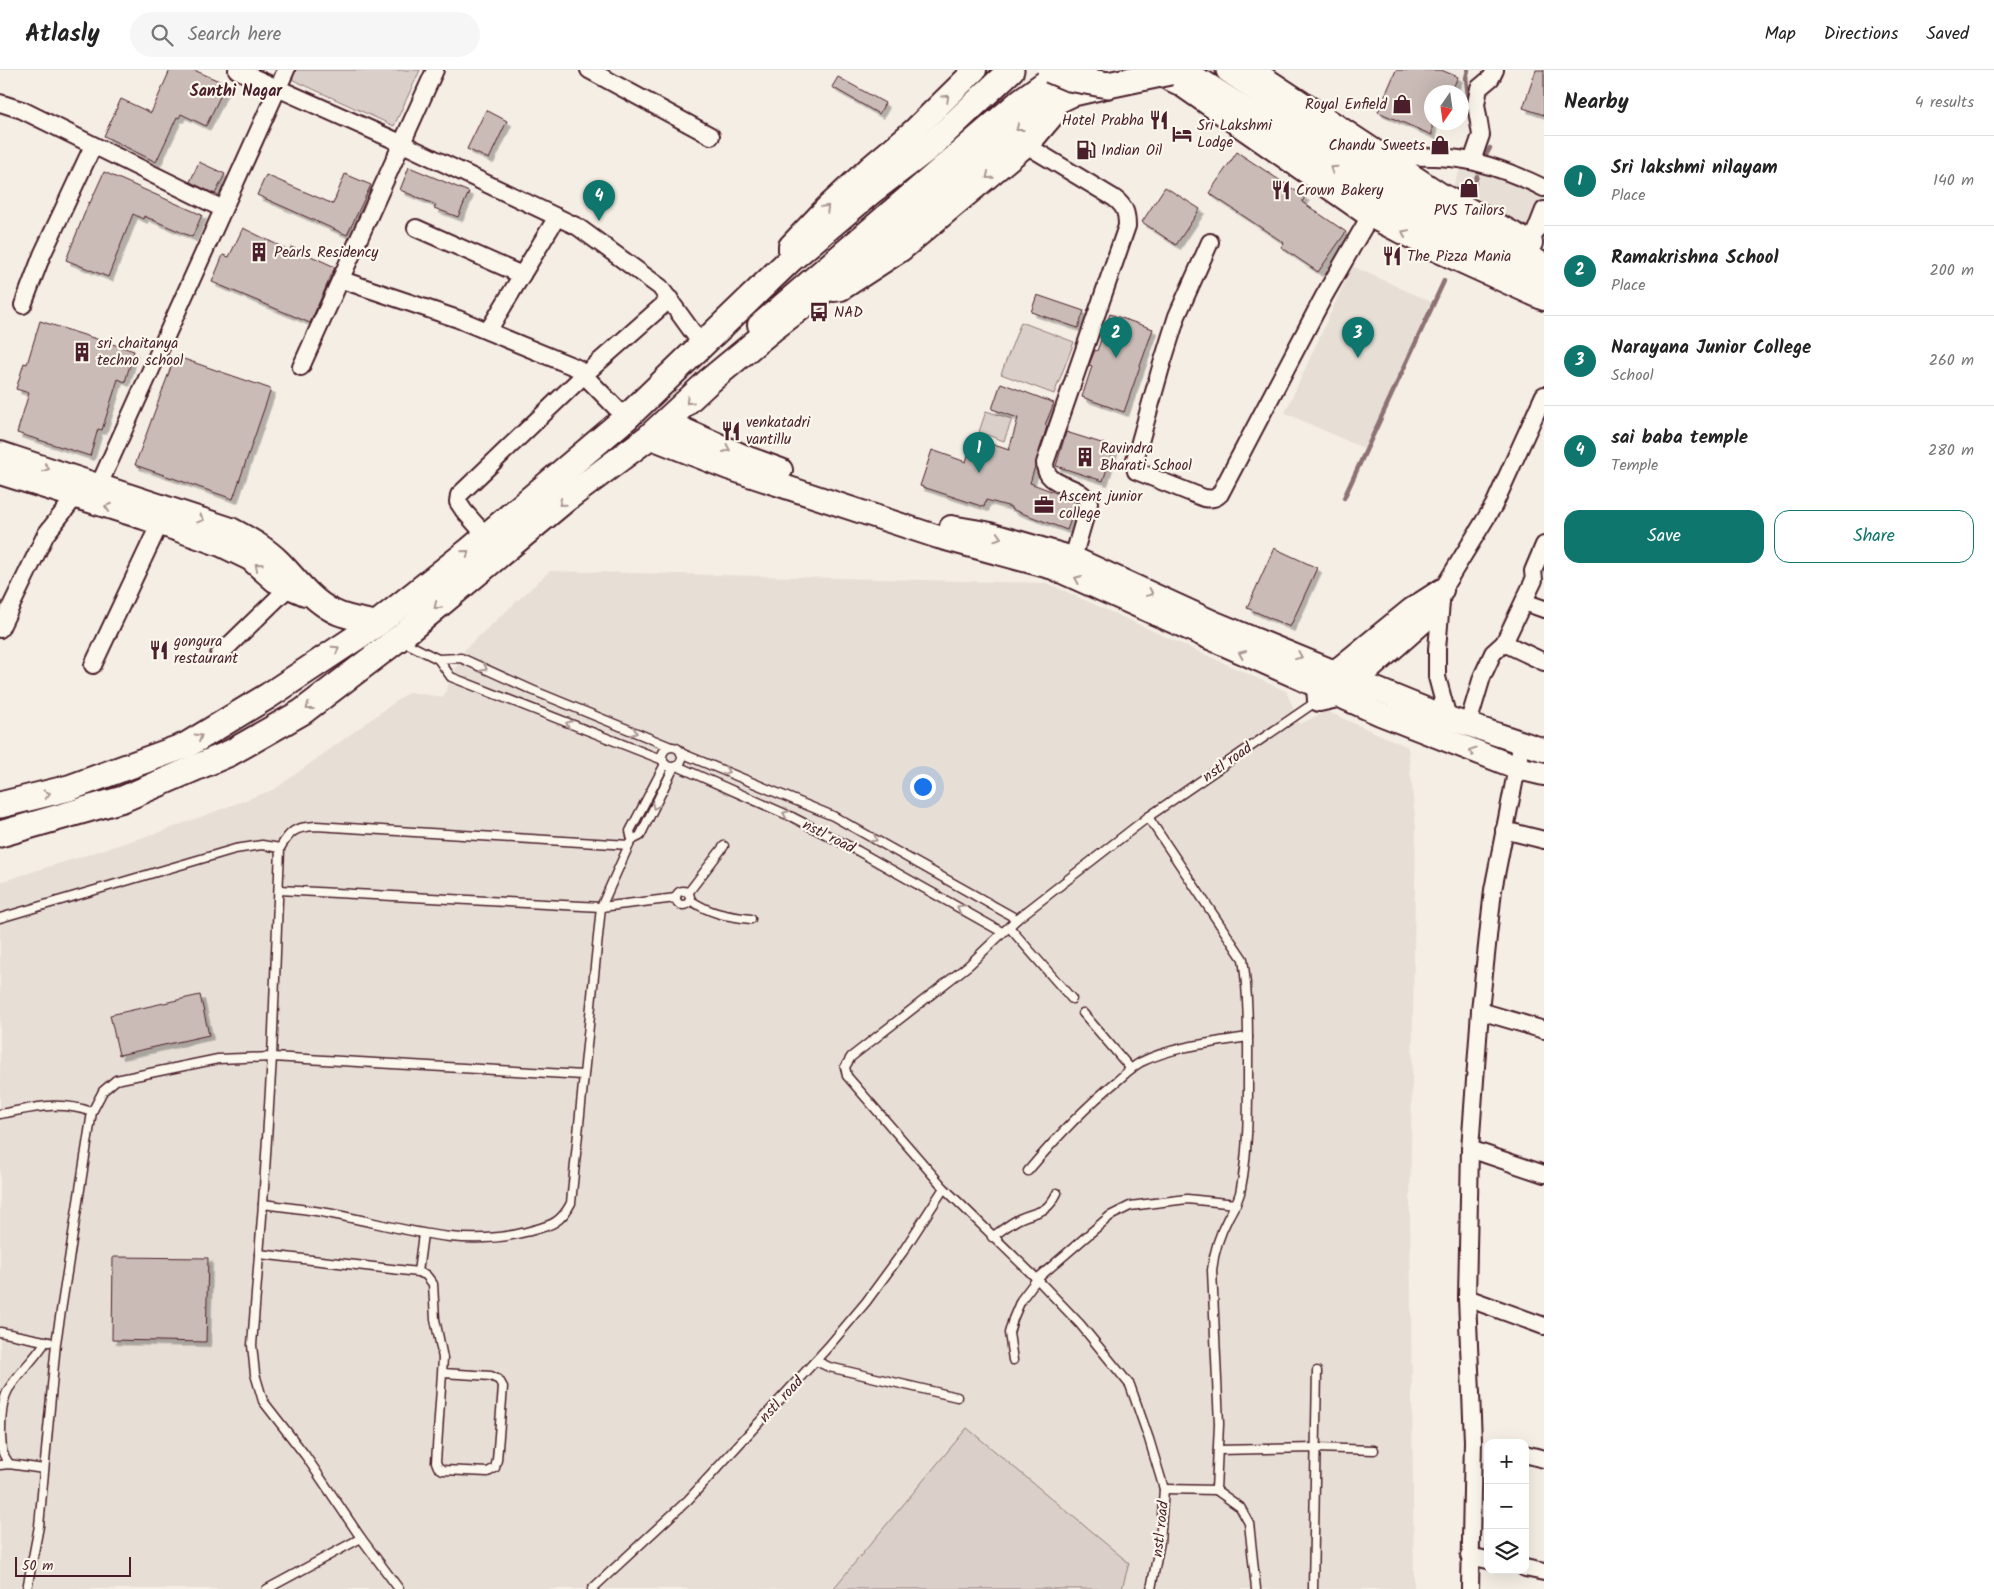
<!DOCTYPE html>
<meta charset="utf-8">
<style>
:root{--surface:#fff;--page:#f6f6f6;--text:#222;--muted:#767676;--line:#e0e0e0;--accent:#0f766e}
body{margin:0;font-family:Kalam,sans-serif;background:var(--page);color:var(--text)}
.controls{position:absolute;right:15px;bottom:15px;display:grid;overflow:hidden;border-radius:10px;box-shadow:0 5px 20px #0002}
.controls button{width:45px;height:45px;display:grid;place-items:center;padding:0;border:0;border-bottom:1px solid var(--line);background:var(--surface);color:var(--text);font:25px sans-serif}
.compass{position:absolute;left:1424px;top:15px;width:45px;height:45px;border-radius:50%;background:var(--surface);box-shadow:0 5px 20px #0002;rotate:193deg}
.scale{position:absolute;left:15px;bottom:12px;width:116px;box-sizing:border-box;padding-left:5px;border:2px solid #4a1f2b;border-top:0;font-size:14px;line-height:18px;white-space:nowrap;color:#4a1f2b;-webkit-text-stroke:4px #fbf7ec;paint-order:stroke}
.you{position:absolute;left:922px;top:716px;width:18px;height:18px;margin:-12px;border:4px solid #fff;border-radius:50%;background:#1a73e8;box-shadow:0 0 0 8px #1a73e833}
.badge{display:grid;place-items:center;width:32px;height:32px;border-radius:50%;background:var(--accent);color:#fff;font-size:16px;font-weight:700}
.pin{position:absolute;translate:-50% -41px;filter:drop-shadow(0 1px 2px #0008)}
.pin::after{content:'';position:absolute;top:26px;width:18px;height:15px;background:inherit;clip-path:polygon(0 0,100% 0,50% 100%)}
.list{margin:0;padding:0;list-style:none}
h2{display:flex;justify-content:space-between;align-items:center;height:65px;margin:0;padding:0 20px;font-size:21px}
h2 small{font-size:16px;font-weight:400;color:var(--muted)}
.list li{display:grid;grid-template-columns:32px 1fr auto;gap:15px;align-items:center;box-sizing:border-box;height:90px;padding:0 20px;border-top:1px solid var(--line)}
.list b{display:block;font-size:19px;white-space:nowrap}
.list p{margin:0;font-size:16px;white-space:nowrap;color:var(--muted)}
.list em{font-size:16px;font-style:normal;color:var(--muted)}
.actions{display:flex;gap:10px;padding:15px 20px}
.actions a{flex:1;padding:11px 0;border:1px solid var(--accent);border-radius:15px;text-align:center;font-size:18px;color:var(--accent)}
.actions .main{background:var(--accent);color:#fff}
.icon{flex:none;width:28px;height:28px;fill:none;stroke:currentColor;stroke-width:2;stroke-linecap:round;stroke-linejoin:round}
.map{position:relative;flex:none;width:1544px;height:1519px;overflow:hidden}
header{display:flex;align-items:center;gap:30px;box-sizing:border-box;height:70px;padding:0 25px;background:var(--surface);border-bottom:1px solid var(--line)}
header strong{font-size:24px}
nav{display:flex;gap:28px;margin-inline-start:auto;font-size:18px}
.search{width:350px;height:45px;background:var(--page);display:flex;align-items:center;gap:12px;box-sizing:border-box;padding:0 18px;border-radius:28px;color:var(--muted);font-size:19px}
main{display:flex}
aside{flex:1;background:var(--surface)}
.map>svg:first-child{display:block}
</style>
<header>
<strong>Atlasly</strong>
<div class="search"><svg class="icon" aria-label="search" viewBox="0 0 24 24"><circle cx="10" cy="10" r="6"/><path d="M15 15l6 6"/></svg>Search here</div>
<nav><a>Map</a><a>Directions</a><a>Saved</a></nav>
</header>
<main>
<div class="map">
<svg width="1544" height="1519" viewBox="0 0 1544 1519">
<defs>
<filter id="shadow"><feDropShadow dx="4.5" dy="4.5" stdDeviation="0" flood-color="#0004"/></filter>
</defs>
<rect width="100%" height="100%" fill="#f4eee4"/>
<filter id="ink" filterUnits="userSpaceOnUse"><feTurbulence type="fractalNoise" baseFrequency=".02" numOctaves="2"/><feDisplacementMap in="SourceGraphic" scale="10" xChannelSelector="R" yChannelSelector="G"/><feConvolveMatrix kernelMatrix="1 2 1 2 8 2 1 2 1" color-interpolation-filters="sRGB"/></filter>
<g filter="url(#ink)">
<g fill="#e7dfd6">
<polygon points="1461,98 1490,105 1544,124 1544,168 1453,115"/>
<polygon points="1352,196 1431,232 1365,379 1285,343"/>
<polygon points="550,501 1047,513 1286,621 1300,654 1326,641 1408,677 1416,758 1410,1140 1414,1519 0,1519 0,812 163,761 275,719 409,622 443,627 465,579"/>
</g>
<g fill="#dbd0c9" stroke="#92787a">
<polygon points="293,0 420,0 394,56 289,8"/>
<polygon points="1021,252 1074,272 1054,324 1001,304"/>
<polygon points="986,341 1012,349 1004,371 979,362"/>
<polygon points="967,1358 1129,1493 1122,1519 833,1519"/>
</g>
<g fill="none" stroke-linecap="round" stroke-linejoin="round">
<g stroke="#8d7174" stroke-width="4.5">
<polyline points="1468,0 1466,8 1469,34"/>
<polyline points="1487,83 1490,78"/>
<polyline points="1470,125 1477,106"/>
<polyline points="1344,428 1444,211"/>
</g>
</g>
<g fill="#cabbb6" stroke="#4a1f2b" filter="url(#shadow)">
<polygon points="170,0 194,0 226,14 206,56 181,44 179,48 177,47 156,92 104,66 121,29 151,43"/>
<polygon points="1396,0 1441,0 1458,7 1451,22 1432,22 1432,65 1378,42"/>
<polygon points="1536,0 1544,0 1544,45 1523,38"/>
<polygon points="838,7 885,33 879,44 832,17"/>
<polygon points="486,40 507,51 489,89 467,79"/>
<polygon points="1237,82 1305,127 1302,132 1346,162 1318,202 1281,177 1284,173 1209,123"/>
<polygon points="199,92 225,104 215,124 190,112"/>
<polygon points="409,97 469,122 458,147 434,138 436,135 400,120"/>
<polygon points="104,102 202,145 192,167 144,146 143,149 133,144 108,207 66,190 89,132 90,133"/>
<polygon points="345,104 371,115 347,165 257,125 266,105 333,134"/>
<polygon points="1165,117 1200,139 1176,175 1142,152"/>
<polygon points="243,158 290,181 291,177 335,197 310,253 212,212 223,185 229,187"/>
<polygon points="1037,225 1084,241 1078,258 1031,242"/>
<polygon points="1110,244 1153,259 1124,342 1082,327 1092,296 1089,295 1095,280 1097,281"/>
<polygon points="40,251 134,281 125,312 118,309 102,360 98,359 90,386 17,363 29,323 16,319 24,293 27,294"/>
<polygon points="175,286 271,319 233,429 135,395"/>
<polygon points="1001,313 1054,333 1045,355 1047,356 1030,413 1067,427 1077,433 1067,460 1011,439 1011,437 986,430 984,437 920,416 932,380 966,392 973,368 1009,380 1018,348 992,339"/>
<polygon points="1066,362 1114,377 1103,411 1056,396"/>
<polygon points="1274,478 1317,498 1290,557 1247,538"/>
<polygon points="200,925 209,965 119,985 110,945"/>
<polygon points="113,1187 208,1188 206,1272 112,1270"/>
</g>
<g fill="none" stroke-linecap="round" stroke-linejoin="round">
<defs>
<g id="lane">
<polyline points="402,571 438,589 461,588 532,620 671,677"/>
<polyline points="438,589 451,607 663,690"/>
<circle cx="672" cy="687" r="10"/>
<polyline points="681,683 833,746 1017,849"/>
<polyline points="677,696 792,747 858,781 1002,862"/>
<path d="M1148,747L1243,889C1249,928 1248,968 1248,1007C1248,1044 1248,1082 1241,1118C1240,1128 1234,1137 1229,1146C1220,1163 1214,1181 1212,1200L1219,1354L1216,1420L1164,1419"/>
<polyline points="632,770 630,761 665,694"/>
<polyline points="279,820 601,837 676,828"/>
<circle cx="683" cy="828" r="7"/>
<polyline points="688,823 724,776"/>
<path d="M690,830C711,844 726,846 751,849"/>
<polyline points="0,848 235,779 262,775 280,778"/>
<polyline points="1009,857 1072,929"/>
<polyline points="1083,943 1131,999"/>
<path d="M0,1044C34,1038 58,1030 92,1042"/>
<path d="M1028,1101C1055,1069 1084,1038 1117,1011C1124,1005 1132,997 1141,992C1175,976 1211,973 1248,967"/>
<polyline points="944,1118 847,1006 845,997 851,987 969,895 1017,849 1148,747 1317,631"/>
<path d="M263,1134C284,1137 306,1139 327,1143C394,1155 458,1180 526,1162C548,1156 560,1155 571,1133L601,837L629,775L632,770L640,766L674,697"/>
<path d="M992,1167C1001,1161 1009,1154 1019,1149C1038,1140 1046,1145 1057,1123"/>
<polyline points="259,1184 418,1202 426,1205 433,1214 435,1249 443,1288 436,1392 438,1397 443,1400 488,1402 495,1398 497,1390 503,1317 499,1310 491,1306 443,1303"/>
<polyline points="418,1202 423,1164"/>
<polyline points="0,1262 49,1272"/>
<polyline points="1013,1290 1009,1263 1013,1249 1021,1230 1037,1209 1110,1146 1130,1136 1187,1129 1236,1134"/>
<polyline points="816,1291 829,1297 957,1327"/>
<polyline points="1218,1380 1316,1378 1374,1380"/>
<path d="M9,1394C7,1390 3,1385 2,1380C0,1363 0,1335 8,1320C19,1302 35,1289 46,1271"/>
<polyline points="0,1395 9,1394 44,1399"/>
<polyline points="1216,1420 1240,1437 1249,1453 1256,1519"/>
<polyline points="27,1519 39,1456 56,1273 92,1042 103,1021 116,1010 218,989 272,987 583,1005"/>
<polyline points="267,1519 361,1468"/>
<path d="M399,1519L361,1468L305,1385L263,1331L255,1304L252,1275L263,1134L272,987L280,778C290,761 295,757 316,756L629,775"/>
<polyline points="592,1519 688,1430 828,1277 866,1232 902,1183 944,1118 1037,1209 1080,1254 1130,1315 1149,1369 1164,1419 1160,1472 1151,1519"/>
<polyline points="1313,1519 1317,1301"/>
</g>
<g id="street">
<polyline points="237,0 403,74 578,157 660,217 702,275"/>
<polyline points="589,0 711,66"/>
<polyline points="0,33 22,40 223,139"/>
<path d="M1026,75L1114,128C1125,136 1127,143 1127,156L1045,393C1045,419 1080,412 1089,433L1073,488"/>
<path d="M1383,86C1413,87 1445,85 1475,92C1499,98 1522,107 1544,118"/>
<polyline points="1472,91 1481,65 1476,34 1479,18 1491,8 1495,0"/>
<polyline points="416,158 522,205"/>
<path d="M1210,172L1177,246L1161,297L1134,393L1136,401L1204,428C1211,429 1215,429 1220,424L1324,226L1370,146"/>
<polyline points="1531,173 1544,140"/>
<polyline points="342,210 458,249 577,298 626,348"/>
<polyline points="23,235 42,185 93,76"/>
<polyline points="488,261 557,147"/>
<polyline points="301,297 435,0"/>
<polyline points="486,466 464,441 458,432 459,425 584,305 670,229"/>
<polyline points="1524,532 1544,539"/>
<polyline points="0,559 46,464 75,427 99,415 286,0"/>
<polyline points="1504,573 1544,592"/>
<polyline points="219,585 289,517"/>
<polyline points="93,595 160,453"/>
<polyline points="1448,648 1437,607 1437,579 1442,520 1494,435 1544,325"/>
<polyline points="1468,654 1482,607 1493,583 1504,573 1534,510 1533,501 1544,475"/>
<polyline points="1504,760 1544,770"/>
<polyline points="1480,941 1544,960"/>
<polyline points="1470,1079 1544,1104"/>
<polyline points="1467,1228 1544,1256"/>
<polyline points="1525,1384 1544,1389"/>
<polyline points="1469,1486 1488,1490"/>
<polyline points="1525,1498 1544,1502"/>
<polyline points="1470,1519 1473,1371 1467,1228 1470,1079 1480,941 1493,820 1522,672"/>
</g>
<g id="secondary">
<polyline points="1085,0 1099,3 1119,0"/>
<polyline points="1252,0 1440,124 1531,173"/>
<polyline points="1167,8 1180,14 1370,146 1434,179 1544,229"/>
<polyline points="790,189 790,176 827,137 869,98 913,61 975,0"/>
<polyline points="834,220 841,219 901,180 1031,71 1053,45"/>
<polyline points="759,255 1020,30 1045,12 1071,0"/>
<polyline points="667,352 748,388 781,400"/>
<polyline points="649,367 728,398 938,467 1053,498 1380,644 1518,698 1544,704"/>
<path d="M0,383L231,459C248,468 265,477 279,491C296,508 311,530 333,541C346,548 363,550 378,553"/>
<polyline points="0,403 144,448 221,475 250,489 275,511 305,524"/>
<polyline points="951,457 986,463 1073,488 1215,553 1408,632 1448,648 1544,680"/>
<polygon points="1442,520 1426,549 1357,610 1337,626 1319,630 1318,618 1336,601 1411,540"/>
</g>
<g id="primary">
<polyline points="1229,0 1401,119 1481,165 1544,196"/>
<polyline points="1170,2 1184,5 1204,14 1396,139 1544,216"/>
<polyline points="0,735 69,718 187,675 268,626 378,553 470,480 626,348 790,190 873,120 928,78 1011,0"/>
<polyline points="0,764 123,729 230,683 302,642 398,569 566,429 649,367 708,312 772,259 821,222 1046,36 1073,23 1108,15"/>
</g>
</defs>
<use href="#lane" stroke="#4a1f2b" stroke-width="11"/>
<use href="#street" stroke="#4a1f2b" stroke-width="20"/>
<use href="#secondary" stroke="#4a1f2b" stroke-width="26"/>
<use href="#primary" stroke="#4a1f2b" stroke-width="29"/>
<use href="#lane" stroke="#fbf7ec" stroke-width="8"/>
<use href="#street" stroke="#fbf7ec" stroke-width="16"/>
<use href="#secondary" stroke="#fbf7ec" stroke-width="22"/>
<use href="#primary" stroke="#fbf7ec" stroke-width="25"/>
<defs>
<polyline id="primary-bridge" points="1050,0 1069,8 1108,15 1170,2"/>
</defs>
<use href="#primary-bridge" stroke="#4a1f2b" stroke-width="29" stroke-linecap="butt"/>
<use href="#primary-bridge" stroke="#fbf7ec" stroke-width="25"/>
</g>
<defs><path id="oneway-chevron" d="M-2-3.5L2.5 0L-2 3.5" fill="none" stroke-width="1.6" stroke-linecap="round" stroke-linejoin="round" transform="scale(1.25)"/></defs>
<g stroke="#ab9695">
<use href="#oneway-chevron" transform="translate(946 28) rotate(-44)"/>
<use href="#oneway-chevron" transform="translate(1019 58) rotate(142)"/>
<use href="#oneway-chevron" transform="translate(1333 99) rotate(-147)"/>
<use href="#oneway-chevron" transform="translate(989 106) rotate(140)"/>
<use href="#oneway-chevron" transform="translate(826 138) rotate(-45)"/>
<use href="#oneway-chevron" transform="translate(1405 163) rotate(-152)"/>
<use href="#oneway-chevron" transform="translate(689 331) rotate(136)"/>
<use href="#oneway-chevron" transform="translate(727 379) rotate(24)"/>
<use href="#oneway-chevron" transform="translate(46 398) rotate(18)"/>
<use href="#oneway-chevron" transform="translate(562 433) rotate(141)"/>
<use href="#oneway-chevron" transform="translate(108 437) rotate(-163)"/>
<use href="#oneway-chevron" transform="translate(201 449) rotate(19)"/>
<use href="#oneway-chevron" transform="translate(998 467) rotate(16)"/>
<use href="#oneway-chevron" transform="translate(466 483) rotate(-39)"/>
<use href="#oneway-chevron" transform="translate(258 496) rotate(-139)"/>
<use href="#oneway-chevron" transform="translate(1078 509) rotate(-157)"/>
<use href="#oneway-chevron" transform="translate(1150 523) rotate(25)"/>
<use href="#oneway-chevron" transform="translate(437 536) rotate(141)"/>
<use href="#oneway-chevron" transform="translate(336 579) rotate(-33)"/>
<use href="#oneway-chevron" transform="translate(1242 584) rotate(-156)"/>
<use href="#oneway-chevron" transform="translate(1299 586) rotate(22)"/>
<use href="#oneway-chevron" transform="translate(484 598) rotate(25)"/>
<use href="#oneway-chevron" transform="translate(309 637) rotate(142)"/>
<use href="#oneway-chevron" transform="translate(569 654) rotate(-159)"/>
<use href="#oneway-chevron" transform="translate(634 662) rotate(22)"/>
<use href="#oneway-chevron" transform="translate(199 667) rotate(-31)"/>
<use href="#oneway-chevron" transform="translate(1472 681) rotate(-159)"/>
<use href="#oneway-chevron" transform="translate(726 701) rotate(22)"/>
<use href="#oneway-chevron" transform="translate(47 724) rotate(-14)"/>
<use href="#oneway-chevron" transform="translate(655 736) rotate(116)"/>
<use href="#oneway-chevron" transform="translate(786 744) rotate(-156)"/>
<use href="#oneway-chevron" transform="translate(874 769) rotate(30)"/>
<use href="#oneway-chevron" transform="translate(960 838) rotate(-151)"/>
</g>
</g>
<defs>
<symbol id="shop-bare" viewBox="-9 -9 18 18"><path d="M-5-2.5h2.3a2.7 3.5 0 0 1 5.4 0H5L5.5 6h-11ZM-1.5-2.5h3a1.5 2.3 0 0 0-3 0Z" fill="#4a1f2b" stroke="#fbf7ec" stroke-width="2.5" paint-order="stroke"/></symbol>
<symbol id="restaurant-bare" viewBox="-9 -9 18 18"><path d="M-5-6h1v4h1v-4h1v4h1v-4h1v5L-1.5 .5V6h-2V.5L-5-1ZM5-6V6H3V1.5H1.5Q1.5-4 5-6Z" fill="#4a1f2b" stroke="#fbf7ec" stroke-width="2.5" paint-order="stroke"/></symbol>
<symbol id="hotel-bare" viewBox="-9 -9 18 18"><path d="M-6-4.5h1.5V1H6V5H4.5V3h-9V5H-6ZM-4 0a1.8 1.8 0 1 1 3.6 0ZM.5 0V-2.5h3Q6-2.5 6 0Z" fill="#4a1f2b" stroke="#fbf7ec" stroke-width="2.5" paint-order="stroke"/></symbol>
<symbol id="fuel-bare" viewBox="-9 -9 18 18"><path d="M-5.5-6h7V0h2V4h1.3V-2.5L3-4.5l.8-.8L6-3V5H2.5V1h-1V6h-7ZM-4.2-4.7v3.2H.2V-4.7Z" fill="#4a1f2b" stroke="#fbf7ec" stroke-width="2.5" paint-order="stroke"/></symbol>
<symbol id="building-bare" viewBox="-9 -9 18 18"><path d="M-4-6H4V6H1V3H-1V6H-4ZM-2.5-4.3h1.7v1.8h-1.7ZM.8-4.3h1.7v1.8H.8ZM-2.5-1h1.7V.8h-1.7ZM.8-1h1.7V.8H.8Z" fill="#4a1f2b" stroke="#fbf7ec" stroke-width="2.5" paint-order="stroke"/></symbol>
<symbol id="bus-bare" viewBox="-9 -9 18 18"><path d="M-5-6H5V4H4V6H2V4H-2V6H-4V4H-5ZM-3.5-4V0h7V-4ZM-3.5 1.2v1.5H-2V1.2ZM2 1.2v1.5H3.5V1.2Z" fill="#4a1f2b" stroke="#fbf7ec" stroke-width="2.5" paint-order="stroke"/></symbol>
<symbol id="office-bare" viewBox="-9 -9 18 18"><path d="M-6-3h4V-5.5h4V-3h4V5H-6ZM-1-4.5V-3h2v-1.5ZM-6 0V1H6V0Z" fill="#4a1f2b" stroke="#fbf7ec" stroke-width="2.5" paint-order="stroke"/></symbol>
</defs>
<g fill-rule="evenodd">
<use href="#shop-bare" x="1388" y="20" width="28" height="28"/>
<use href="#restaurant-bare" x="1145" y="36" width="28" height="28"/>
<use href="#hotel-bare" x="1168" y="50" width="28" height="28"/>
<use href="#shop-bare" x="1426" y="61" width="28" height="28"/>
<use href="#fuel-bare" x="1072" y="66" width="28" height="28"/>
<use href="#shop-bare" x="1455" y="104" width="28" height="28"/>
<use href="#restaurant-bare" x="1267" y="106" width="28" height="28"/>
<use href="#building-bare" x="245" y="168" width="28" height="28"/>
<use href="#restaurant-bare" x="1378" y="172" width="28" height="28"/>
<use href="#bus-bare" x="805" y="228" width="28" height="28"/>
<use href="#building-bare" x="68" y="268" width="28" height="28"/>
<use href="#restaurant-bare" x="717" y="347" width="28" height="28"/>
<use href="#building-bare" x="1071" y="373" width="28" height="28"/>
<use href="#office-bare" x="1030" y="421" width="28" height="28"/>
<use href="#restaurant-bare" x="145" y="566" width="28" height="28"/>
</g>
<g text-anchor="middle" stroke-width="4.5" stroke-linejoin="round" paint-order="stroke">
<g font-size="15" fill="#4a1f2b" stroke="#fbf7ec" text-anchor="start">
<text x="1387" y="39" text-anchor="end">Royal Enfield</text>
<text x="1144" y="55" text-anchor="end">Hotel Prabha</text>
<text x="1197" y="60">Sri Lakshmi<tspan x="1197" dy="17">Lodge</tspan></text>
<text x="1425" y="80" text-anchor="end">Chandu Sweets</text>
<text x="1101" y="85">Indian Oil</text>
<text x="1296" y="125">Crown Bakery</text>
<text x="1469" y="145" text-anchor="middle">PVS Tailors</text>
<text x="274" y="187">Pearls Residency</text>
<text x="1407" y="191">The Pizza Mania</text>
<text x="834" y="247">NAD</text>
<text x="97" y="278">sri chaitanya<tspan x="97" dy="17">techno school</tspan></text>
<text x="746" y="357">venkatadri<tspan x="746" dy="17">vantillu</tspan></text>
<text x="1100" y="383">Ravindra<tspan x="1100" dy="17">Bharati School</tspan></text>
<text x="1059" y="431">Ascent junior<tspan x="1059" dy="17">college</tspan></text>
<text x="174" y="576">gongura<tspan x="174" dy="17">restaurant</tspan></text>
</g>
<g font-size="15" fill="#4a1f2b" stroke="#fbf7ec">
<text transform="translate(1227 692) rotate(-35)" y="5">nstl road</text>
<text transform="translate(829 766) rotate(27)" y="5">nstl road</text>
<text transform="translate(781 1329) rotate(-47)" y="5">nstl road</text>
<text transform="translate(1160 1459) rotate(-84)" y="5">nstl road</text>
</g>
<g font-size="16" font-weight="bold" fill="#4a1f2b" stroke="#fbf7ec">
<text x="236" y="26">Santhi Nagar</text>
</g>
</g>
</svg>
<div class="controls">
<button>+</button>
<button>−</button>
<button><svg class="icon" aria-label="layers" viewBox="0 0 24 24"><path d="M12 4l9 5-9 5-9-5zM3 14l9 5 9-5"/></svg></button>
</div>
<svg class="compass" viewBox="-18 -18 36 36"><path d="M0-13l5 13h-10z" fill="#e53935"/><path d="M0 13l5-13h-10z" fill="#767676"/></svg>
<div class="scale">50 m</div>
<div class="you"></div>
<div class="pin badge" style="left:979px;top:403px">1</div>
<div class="pin badge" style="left:1116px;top:288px">2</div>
<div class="pin badge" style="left:1358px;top:288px">3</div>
<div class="pin badge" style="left:599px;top:151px">4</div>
</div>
<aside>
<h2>Nearby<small>4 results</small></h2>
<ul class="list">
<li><span class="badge">1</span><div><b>Sri lakshmi nilayam</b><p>Place</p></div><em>140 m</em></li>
<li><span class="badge">2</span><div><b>Ramakrishna School</b><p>Place</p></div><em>200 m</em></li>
<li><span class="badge">3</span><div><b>Narayana Junior College</b><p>School</p></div><em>260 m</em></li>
<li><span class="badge">4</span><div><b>sai baba temple</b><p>Temple</p></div><em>280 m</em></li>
</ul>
<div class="actions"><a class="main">Save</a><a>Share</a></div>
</aside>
</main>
